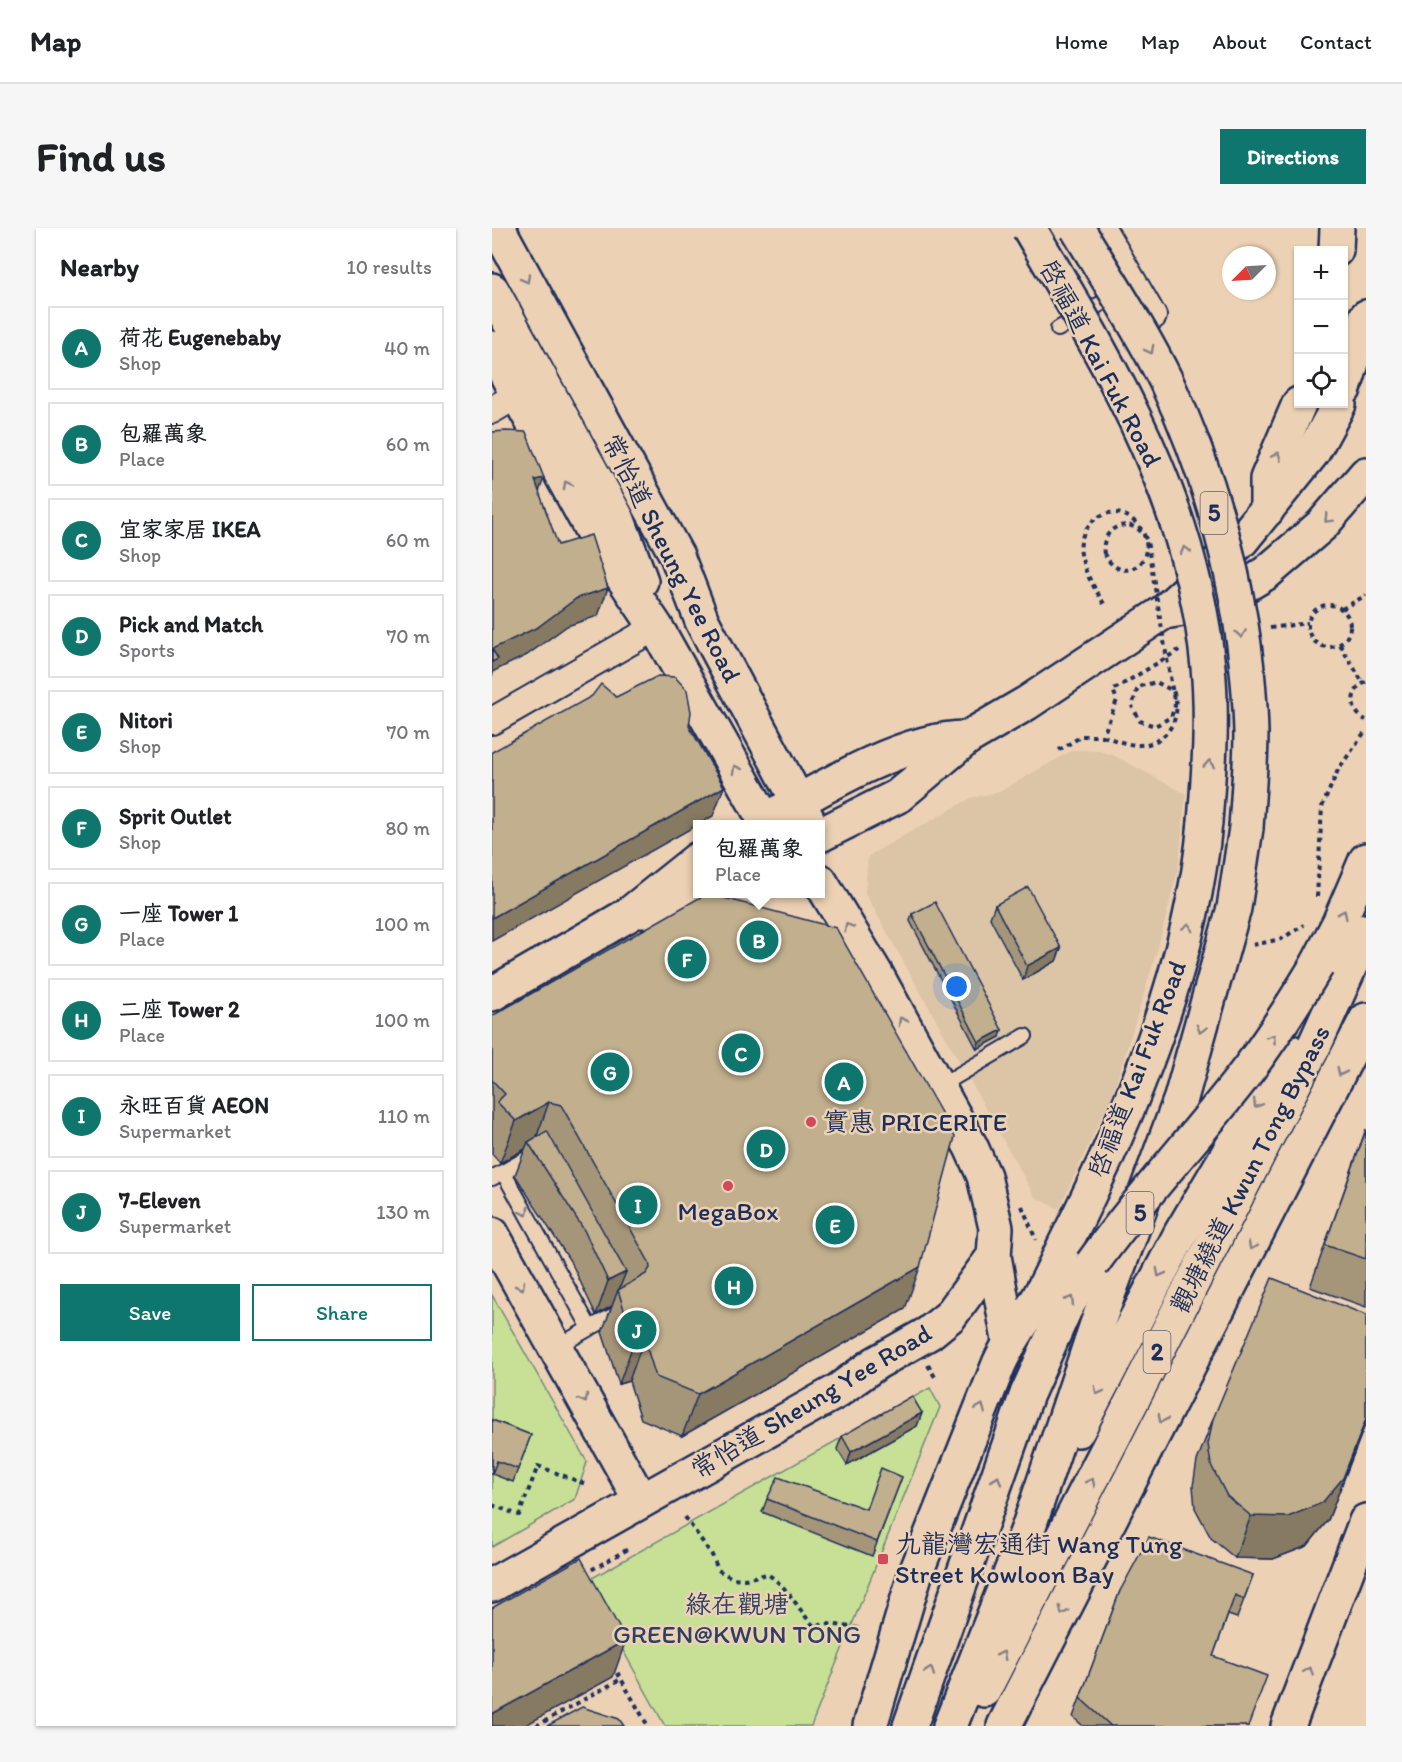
<!DOCTYPE html>
<meta charset="utf-8">
<style>
:root{--surface:#fff;--page:#f6f6f6;--text:#202124;--muted:#757577;--line:#e0e0e0;--accent:#0f766e}
body{margin:0;font-family:Itim,"LXGW WenKai TC",sans-serif;background:var(--page);color:var(--text)}
.controls{position:absolute;right:18px;top:18px;display:grid;overflow:hidden;border-radius:0px;box-shadow:0 2px 4px #0004}
.controls button{width:54px;height:54px;display:grid;place-items:center;padding:0;border:0;border-bottom:2px solid var(--line);background:var(--surface);color:var(--text);font:30px sans-serif}
.compass{position:absolute;left:730px;top:18px;width:54px;height:54px;border-radius:50%;background:var(--surface);box-shadow:0 2px 4px #0004;rotate:246deg}
.you{position:absolute;left:465px;top:759px;width:21px;height:21px;margin:-15px;border:4px solid #fff;border-radius:50%;background:#1a73e8;box-shadow:0 0 0 9px #1a73e833}
.badge{display:grid;place-items:center;width:39px;height:39px;border-radius:50%;background:var(--accent);color:#fff;font-size:20px;font-weight:700}
.pin{position:absolute;translate:-50% -50%;border:3px solid #fff;box-shadow:0 2px 6px #0006}
.popup{position:absolute;left:201px;top:592px;width:132px;height:78px;box-sizing:border-box;display:grid;place-content:center;border-radius:0px;background:var(--surface);filter:drop-shadow(0 2px 4px #0005);font-size:20px;white-space:nowrap;color:var(--muted)}
.popup b{font-size:22px;color:var(--text)}
.popup::after{content:'';position:absolute;left:50%;top:100%;margin-left:-12px;border:12px solid transparent;border-top-color:var(--surface)}
.list{margin:0;padding:0;list-style:none}
h2{display:flex;justify-content:space-between;align-items:center;height:78px;margin:0;padding:0 24px;font-size:26px}
h2 small{font-size:20px;font-weight:400;color:var(--muted)}
.list li{display:grid;grid-template-columns:39px 1fr auto;gap:18px;align-items:center;box-sizing:border-box;height:84px;margin:0 12px 12px;padding:0 12px;border:2px solid var(--line);border-radius:0px}
.list b{display:block;font-size:22px;white-space:nowrap}
.list p{margin:0;font-size:20px;white-space:nowrap;color:var(--muted)}
.list em{font-size:20px;font-style:normal;color:var(--muted)}
.actions{display:flex;gap:12px;padding:18px 24px}
.actions a{flex:1;padding:14px 0;border:2px solid var(--accent);border-radius:0px;text-align:center;font-size:21px;color:var(--accent)}
.actions .main{background:var(--accent);color:#fff}
.icon{flex:none;width:33px;height:33px;fill:none;stroke:currentColor;stroke-width:2;stroke-linecap:round;stroke-linejoin:round}
.map{position:relative;flex:none;width:874px;height:1498px;overflow:hidden;border-radius:0px}
header{display:flex;align-items:center;gap:36px;box-sizing:border-box;height:84px;padding:0 30px;background:var(--surface);border-bottom:2px solid var(--line)}
header strong{font-size:28px}
nav{display:flex;gap:33px;margin-inline-start:auto;font-size:21px}
.intro{display:flex;align-items:center;justify-content:space-between;box-sizing:border-box;height:144px;padding:0 36px}
h1{margin:0;font-size:42px}
.button{padding:15px 27px;border-radius:0px;background:var(--accent);color:#fff;font-size:21px;font-weight:700}
main{display:flex;gap:36px;padding:0 36px}
aside{flex:1;background:var(--surface);border-radius:0px;box-shadow:0 2px 4px #0004}
.map>svg:first-child{display:block}
</style>
<header>
<strong>Map</strong>
<nav><a>Home</a><a>Map</a><a>About</a><a>Contact</a></nav>
</header>
<div class="intro"><h1>Find us</h1><a class="button">Directions</a></div>
<main>
<aside>
<h2>Nearby<small>10 results</small></h2>
<ul class="list">
<li><span class="badge">A</span><div><b>荷花 Eugenebaby</b><p>Shop</p></div><em>40 m</em></li>
<li><span class="badge">B</span><div><b>包羅萬象</b><p>Place</p></div><em>60 m</em></li>
<li><span class="badge">C</span><div><b>宜家家居 IKEA</b><p>Shop</p></div><em>60 m</em></li>
<li><span class="badge">D</span><div><b>Pick and Match</b><p>Sports</p></div><em>70 m</em></li>
<li><span class="badge">E</span><div><b>Nitori</b><p>Shop</p></div><em>70 m</em></li>
<li><span class="badge">F</span><div><b>Sprit Outlet</b><p>Shop</p></div><em>80 m</em></li>
<li><span class="badge">G</span><div><b>一座 Tower 1</b><p>Place</p></div><em>100 m</em></li>
<li><span class="badge">H</span><div><b>二座 Tower 2</b><p>Place</p></div><em>100 m</em></li>
<li><span class="badge">I</span><div><b>永旺百貨 AEON</b><p>Supermarket</p></div><em>110 m</em></li>
<li><span class="badge">J</span><div><b>7-Eleven</b><p>Supermarket</p></div><em>130 m</em></li>
</ul>
<div class="actions"><a class="main">Save</a><a>Share</a></div>
</aside>
<div class="map">
<svg width="874" height="1498" viewBox="0 0 874 1498">
<rect width="100%" height="100%" fill="#edd1b4"/>
<filter id="ink" filterUnits="userSpaceOnUse"><feTurbulence type="fractalNoise" baseFrequency=".0167" numOctaves="2"/><feDisplacementMap in="SourceGraphic" scale="12" xChannelSelector="R" yChannelSelector="G"/><feConvolveMatrix kernelMatrix="1 2 1 2 8 2 1 2 1" color-interpolation-filters="sRGB"/></filter>
<g filter="url(#ink)">
<polygon fill="#dcc4a7" points="581,522 606,523 621,527 694,566 686,642 665,723 622,862 567,981 543,969 373,665 376,628 479,570 507,564"/>
<g fill="#c7e096" stroke="#71887a" stroke-width="1.5">
<polygon points="0,1067 95,1234 83,1271 0,1319"/>
<polygon points="438,1160 448,1179 319,1498 173,1498 93,1354"/>
</g>
<g fill="none" stroke-linecap="round" stroke-linejoin="round">
<defs>
<g id="lane">
<polyline points="566,101 625,66"/>
<polyline points="446,859 533,808"/>
<polyline points="11,944 43,926"/>
<polyline points="0,950 11,944 98,1100 63,1120"/>
<polyline points="98,1100 130,1083"/>
</g>
<g id="street">
<polyline points="610,0 661,88"/>
<polyline points="0,182 25,167"/>
<polyline points="0,493 164,399"/>
</g>
<g id="secondary">
<polyline points="6,0 185,328 210,393 318,596"/>
<polyline points="0,62 126,292 149,353"/>
<polyline points="0,120 103,308 164,399 273,593 278,596"/>
<polyline points="852,161 874,89"/>
<path d="M288,584C338,555 417,509 475,510"/>
<polyline points="328,607 406,568 475,510 535,475 672,384 750,312 821,224 847,176"/>
<polyline points="150,683 210,666"/>
<polyline points="0,766 136,687 206,631"/>
<polyline points="0,1006 149,1273"/>
<polyline points="0,1357 344,1164 384,1135 437,1105 458,1088 502,1028 504,1000 492,948 479,919 384,746 328,653"/>
</g>
<g id="highway">
<polyline points="844,22 845,0"/>
<polyline points="775,282 775,251 807,176"/>
<polyline points="672,384 723,376 774,345 830,297 874,246"/>
<polyline points="825,737 847,695 874,632"/>
<polyline points="502,1028 517,1112"/>
<polyline points="586,1202 689,1005 797,823"/>
<polyline points="492,1462 824,814 874,703"/>
<path d="M378,1498L423,1347L507,1136C516,1116 527,1100 539,1082C552,1063 562,1039 572,1018C638,887 700,740 713,594"/>
<polyline points="418,1498 535,1166 573,1081 600,1036"/>
<polyline points="458,1498 536,1301 604,1099 689,870 742,680 754,600"/>
<polyline points="512,1498 874,792"/>
<polyline points="796,1498 874,1293"/>
</g>
</defs>
<use href="#lane" stroke="#1b2f5e" stroke-width="18"/>
<use href="#street" stroke="#1b2f5e" stroke-width="30"/>
<use href="#secondary" stroke="#1b2f5e" stroke-width="38"/>
<use href="#highway" stroke="#1b2f5e" stroke-width="38"/>
<g stroke="#1b2f5e" stroke-width="4" stroke-dasharray="4.5 4.5" stroke-linecap="butt">
<path d="M612,376C603,360 592,345 589,326C584,297 617,271 642,293C675,323 634,365 612,326"/>
<circle cx="837" cy="398" r="21"/>
<polyline points="850,381 874,367"/>
<polyline points="778,400 816,395"/>
<polyline points="848,417 871,455"/>
<path d="M874,454C857,462 857,484 874,492"/>
<path d="M611,508C623,512 635,517 648,517C676,516 692,487 681,463L664,454L646,459L640,478"/>
<polyline points="567,522 590,508 611,508 625,472 621,462 687,422"/>
<polyline points="825,669 830,579 846,542 874,502"/>
<polyline points="761,717 789,711 812,697"/>
<polyline points="530,978 544,1012"/>
<polyline points="436,1137 443,1149"/>
<polyline points="0,1277 27,1287 46,1238 96,1257"/>
<path d="M193,1289L220,1327L226,1342L240,1350L253,1351L275,1346C297,1359 305,1381 322,1398L336,1396L367,1400"/>
<polyline points="92,1346 138,1320"/>
<polyline points="121,1437 156,1498"/>
<polyline points="44,1498 129,1451"/>
</g>
<use href="#lane" stroke="#edd1b4" stroke-width="14"/>
<use href="#street" stroke="#edd1b4" stroke-width="26"/>
<use href="#secondary" stroke="#edd1b4" stroke-width="33"/>
<use href="#highway" stroke="#edd1b4" stroke-width="33"/>
<defs>
<g id="highway-bridge">
<path d="M537,0C620,141 700,272 716,439C721,491 717,542 713,594"/>
<path d="M585,0C615,50 648,100 674,153C725,261 756,385 759,504C759,536 756,568 754,600"/>
<path d="M600,1036C646,971 700,914 749,851C777,815 801,777 825,737"/>
</g>
</defs>
<use href="#highway-bridge" stroke="#1b2f5e" stroke-width="38" stroke-linecap="butt"/>
<path stroke="#1b2f5e" stroke-width="4" stroke-dasharray="4.5 4.5" stroke-linecap="butt" d="M612,326C607,297 643,285 655,313L683,478L679,489L663,498L648,493L640,478"/>
<use href="#highway-bridge" stroke="#edd1b4" stroke-width="33"/>
</g>
<g fill="#a69679" stroke="#1b2f5e" stroke-width="1.5">
<polygon points="503,677 569,720 564,733 531,752 498,690"/>
<polygon points="420,686 508,809 485,821 418,693"/>
<polygon points="0,788 413,1081 190,1208 149,1191 137,1153 127,1156 110,1104 120,1078 104,1087 80,1036 23,947 33,921 8,935 0,926"/>
<polygon points="874,901 874,1079 818,1059"/>
<polygon points="874,1087 874,1194 836,1292 815,1318 781,1331 743,1330 719,1310 703,1280 701,1258 705,1233 721,1191"/>
<polygon points="430,1185 425,1198 355,1237 345,1221 350,1208"/>
<polygon points="0,1192 39,1207 21,1254 0,1246"/>
<polygon points="410,1249 380,1328 270,1284 275,1271 374,1281"/>
<polygon points="761,1347 745,1390 736,1387 721,1428 756,1498 591,1498 581,1489 628,1363"/>
</g>
<g fill="#877a63" stroke="#1b2f5e" stroke-width="1.5">
<polygon points="52,250 42,278 43,252"/>
<polygon points="116,360 106,388 75,398 35,427 2,443 0,448 0,421 85,370"/>
<polygon points="232,559 221,588 0,713 0,690"/>
<polygon points="569,720 564,733 531,752 535,738"/>
<polygon points="510,802 508,809 485,821 487,814"/>
<polygon points="57,874 42,916 36,914 33,921 8,935 24,893"/>
<polygon points="428,1039 413,1081 190,1208 206,1166"/>
<polygon points="134,1044 126,1064 126,1062 120,1078 104,1087 116,1053"/>
<polygon points="152,1111 137,1153 127,1156 142,1114"/>
<polygon points="430,1185 425,1198 355,1237 359,1224"/>
<polygon points="874,1191 874,1194 836,1292 815,1318 781,1331 743,1330 759,1288"/>
<polygon points="134,1412 121,1449 32,1498 0,1498 0,1486"/>
</g>
<g fill="#c1af8d" stroke="#1b2f5e" stroke-width="1.5">
<polygon points="14,203 34,204 52,250 43,252 66,317 99,307 116,360 85,370 46,399 0,421 6,431 0,434 0,204"/>
<polygon points="166,448 183,449 195,462 199,484 197,498 232,559 0,690 0,524 100,468 109,456 124,469"/>
<polygon points="536,659 569,720 535,738 503,677"/>
<polygon points="214,666 217,666 344,700 463,909 428,1039 206,1166 164,1149 152,1111 142,1114 126,1062 154,1046 158,1040 157,1034 69,877 57,874 24,893 5,874 13,866 0,852 0,788"/>
<polygon points="443,674 510,802 487,814 420,686"/>
<polygon points="874,902 874,1031 833,1017"/>
<polygon points="55,903 134,1044 116,1053 92,1002 36,914"/>
<polygon points="780,1050 874,1087 874,1191 851,1250 830,1275 796,1289 759,1288 735,1268 719,1237 716,1216 721,1191"/>
<polygon points="420,1168 430,1185 359,1224 350,1208"/>
<polygon points="0,1192 39,1207 26,1241 5,1233 0,1246"/>
<polygon points="389,1240 410,1249 385,1314 275,1271 286,1249 374,1281"/>
<polygon points="657,1309 761,1347 752,1371 743,1367 721,1428 775,1448 756,1498 619,1498 588,1470 628,1363"/>
<polygon points="89,1330 134,1412 0,1486 0,1380"/>
<polygon points="90,1479 127,1491 132,1498 55,1498"/>
</g>
<defs><path id="oneway-chevron" d="M-2-3.5L2.5 0L-2 3.5" fill="none" stroke-width="1.6" stroke-linecap="round" stroke-linejoin="round" transform="scale(1.5)"/></defs>
<g stroke="#848089">
<use href="#oneway-chevron" transform="translate(34 51) rotate(61)"/>
<use href="#oneway-chevron" transform="translate(658 122) rotate(62)"/>
<use href="#oneway-chevron" transform="translate(785 228) rotate(-67)"/>
<use href="#oneway-chevron" transform="translate(75 257) rotate(-119)"/>
<use href="#oneway-chevron" transform="translate(836 291) rotate(135)"/>
<use href="#oneway-chevron" transform="translate(693 322) rotate(-105)"/>
<use href="#oneway-chevron" transform="translate(749 406) rotate(81)"/>
<use href="#oneway-chevron" transform="translate(717 536) rotate(-86)"/>
<use href="#oneway-chevron" transform="translate(244 541) rotate(-119)"/>
<use href="#oneway-chevron" transform="translate(851 686) rotate(-65)"/>
<use href="#oneway-chevron" transform="translate(356 699) rotate(-121)"/>
<use href="#oneway-chevron" transform="translate(696 699) rotate(-76)"/>
<use href="#oneway-chevron" transform="translate(410 793) rotate(-119)"/>
<use href="#oneway-chevron" transform="translate(709 801) rotate(106)"/>
<use href="#oneway-chevron" transform="translate(780 810) rotate(-55)"/>
<use href="#oneway-chevron" transform="translate(849 844) rotate(116)"/>
<use href="#oneway-chevron" transform="translate(765 876) rotate(121)"/>
<use href="#oneway-chevron" transform="translate(33 984) rotate(61)"/>
<use href="#oneway-chevron" transform="translate(760 1018) rotate(117)"/>
<use href="#oneway-chevron" transform="translate(668 1045) rotate(118)"/>
<use href="#oneway-chevron" transform="translate(29 1058) rotate(61)"/>
<use href="#oneway-chevron" transform="translate(578 1072) rotate(-59)"/>
<use href="#oneway-chevron" transform="translate(606 1163) rotate(118)"/>
<use href="#oneway-chevron" transform="translate(92 1171) rotate(61)"/>
<use href="#oneway-chevron" transform="translate(489 1180) rotate(-68)"/>
<use href="#oneway-chevron" transform="translate(670 1191) rotate(117)"/>
<use href="#oneway-chevron" transform="translate(505 1252) rotate(-71)"/>
<use href="#oneway-chevron" transform="translate(599 1254) rotate(-63)"/>
<use href="#oneway-chevron" transform="translate(571 1383) rotate(117)"/>
<use href="#oneway-chevron" transform="translate(510 1427) rotate(-63)"/>
<use href="#oneway-chevron" transform="translate(438 1443) rotate(-71)"/>
<use href="#oneway-chevron" transform="translate(817 1443) rotate(-69)"/>
</g>
</g>
<g fill="#d1495b" stroke="#edd1b4" stroke-width="2">
<circle cx="319" cy="894" r="6"/>
<circle cx="236" cy="958" r="6"/>
<rect x="385" y="1325" width="12" height="12" rx="3"/>
</g>
<g text-anchor="middle" stroke-width="5" stroke-linejoin="round" paint-order="stroke">
<g fill="#edd1b4" stroke="#5a6078" stroke-width="1.5">
<rect x="708.5" y="264" width="27" height="42" rx="4.5"/>
<rect x="634.5" y="964" width="27" height="42" rx="4.5"/>
<rect x="651.5" y="1103" width="27" height="42" rx="4.5"/>
</g>
<g font-size="24" font-weight="bold" fill="#1b2f5e">
<text x="722" y="293">5</text>
<text x="648" y="993">5</text>
<text x="665" y="1132">2</text>
</g>
<g font-size="26" fill="#1b2f5e" stroke="#edd1b4">
<text transform="translate(609 135) rotate(62)" y="9">啓福道 Kai Fuk Road</text>
<text transform="translate(180 330) rotate(63)" y="9">常怡道 Sheung Yee Road</text>
<text transform="translate(645 841) rotate(-69)" y="9">啓福道 Kai Fuk Road</text>
<text transform="translate(758 941) rotate(-63)" y="9">觀塘繞道 Kwun Tong Bypass</text>
<text transform="translate(319 1173) rotate(-31)" y="9">常怡道 Sheung Yee Road</text>
</g>
<g font-size="26" fill="#1b2f5e" stroke="#edd1b4" text-anchor="start">
<text x="331" y="903">實惠 PRICERITE</text>
<text x="236" y="992" text-anchor="middle">MegaBox</text>
<text x="403" y="1325">九龍灣宏通街 Wang Tung<tspan x="403" dy="30">Street Kowloon Bay</tspan></text>
</g>
<g font-size="26" fill="#2c4164" stroke="#edd1b4">
<text x="245" y="1385">綠在觀塘<tspan x="245" dy="30">GREEN@KWUN TONG</tspan></text>
</g>
</g>
</svg>
<div class="controls">
<button>+</button>
<button>−</button>
<button><svg class="icon" aria-label="locate" viewBox="0 0 24 24"><circle cx="12" cy="12" r="6"/><path d="M12 2v4M12 18v4M2 12h4M18 12h4"/></svg></button>
</div>
<svg class="compass" viewBox="-18 -18 36 36"><path d="M0-13l5 13h-10z" fill="#e53935"/><path d="M0 13l5-13h-10z" fill="#757577"/></svg>
<div class="you"></div>
<div class="pin badge" style="left:352px;top:854px">A</div>
<div class="pin badge" style="left:267px;top:712px">B</div>
<div class="popup"><b>包羅萬象</b>Place</div>
<div class="pin badge" style="left:249px;top:825px">C</div>
<div class="pin badge" style="left:274px;top:921px">D</div>
<div class="pin badge" style="left:343px;top:997px">E</div>
<div class="pin badge" style="left:195px;top:731px">F</div>
<div class="pin badge" style="left:118px;top:844px">G</div>
<div class="pin badge" style="left:242px;top:1058px">H</div>
<div class="pin badge" style="left:146px;top:977px">I</div>
<div class="pin badge" style="left:145px;top:1102px">J</div>
</div>
</main>
